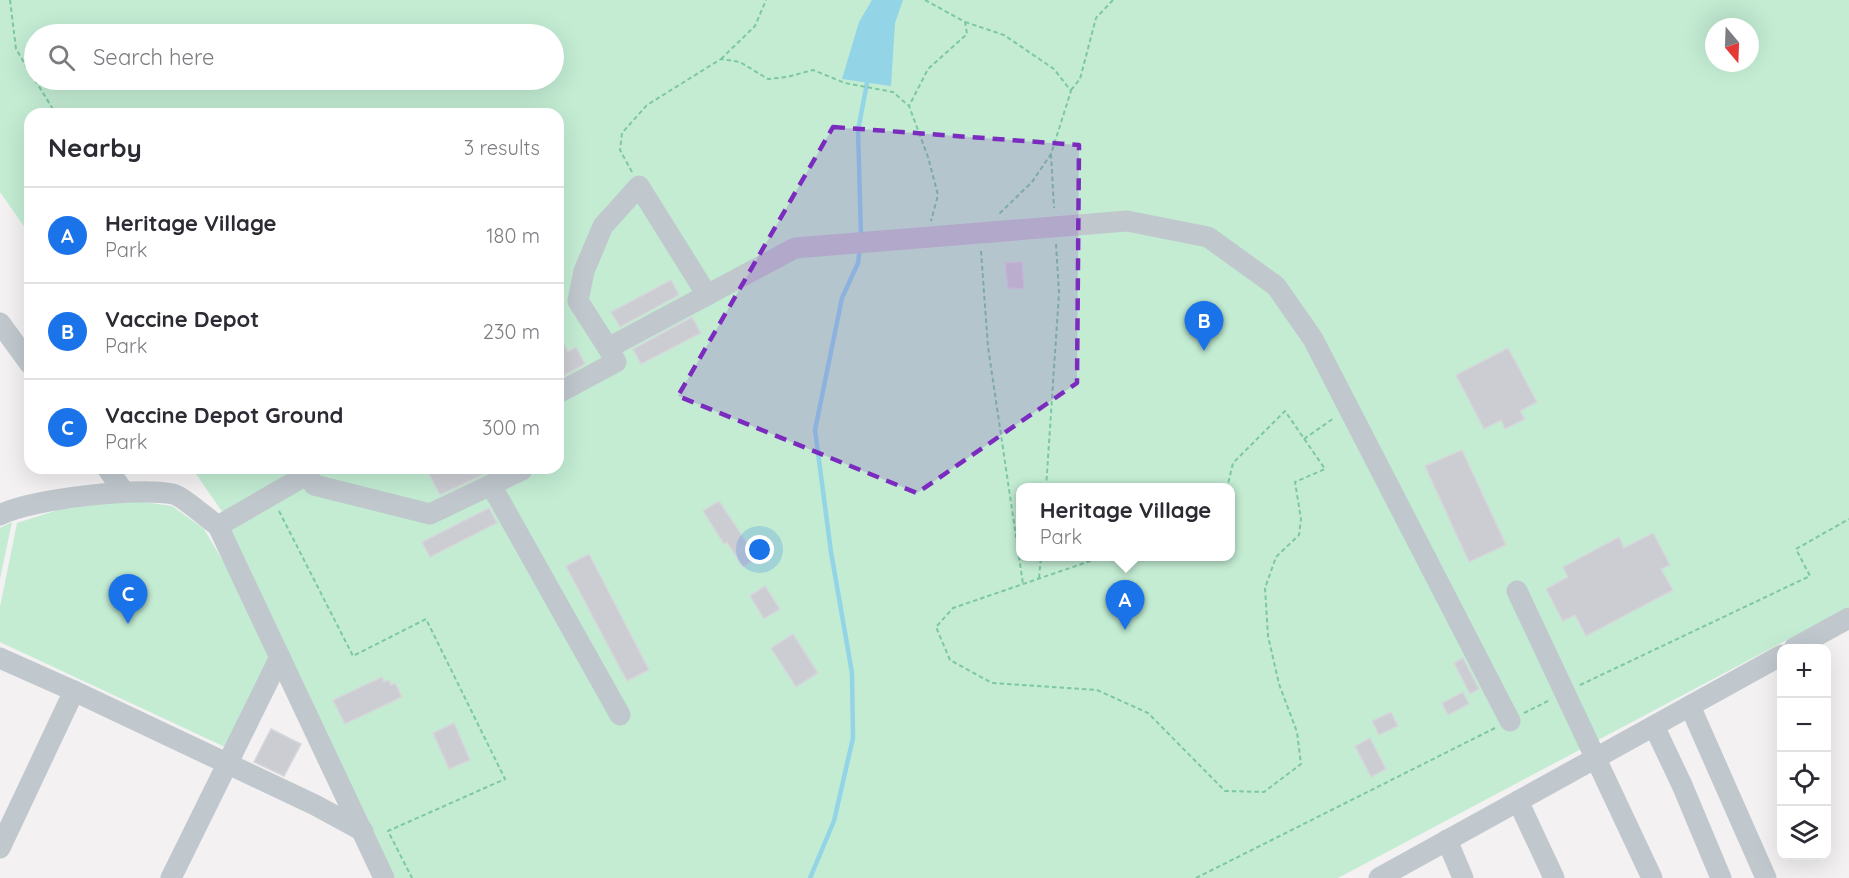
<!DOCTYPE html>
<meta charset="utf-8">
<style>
:root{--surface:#fff;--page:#f7f7f7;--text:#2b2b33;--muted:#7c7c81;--line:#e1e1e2;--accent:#1a73e8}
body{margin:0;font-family:Quicksand,sans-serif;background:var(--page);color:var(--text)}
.controls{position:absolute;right:18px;bottom:18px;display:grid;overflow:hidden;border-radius:12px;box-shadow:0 6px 24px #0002}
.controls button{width:54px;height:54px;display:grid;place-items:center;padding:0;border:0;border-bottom:2px solid var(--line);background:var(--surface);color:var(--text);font:30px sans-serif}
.compass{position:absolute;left:1705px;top:18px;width:54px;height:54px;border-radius:50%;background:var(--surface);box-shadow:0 6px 24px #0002;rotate:161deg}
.you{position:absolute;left:760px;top:550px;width:21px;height:21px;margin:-15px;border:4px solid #fff;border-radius:50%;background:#1a73e8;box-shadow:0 0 0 9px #1a73e833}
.badge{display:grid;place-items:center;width:39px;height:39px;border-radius:50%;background:var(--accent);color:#fff;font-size:20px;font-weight:700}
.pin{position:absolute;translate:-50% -50px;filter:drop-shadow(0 2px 3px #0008)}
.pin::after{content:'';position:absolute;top:32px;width:21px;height:18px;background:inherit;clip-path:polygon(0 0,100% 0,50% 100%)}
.popup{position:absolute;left:1016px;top:483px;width:219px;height:78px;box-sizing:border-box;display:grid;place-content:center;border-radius:12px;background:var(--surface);filter:drop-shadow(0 2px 4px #0005);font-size:20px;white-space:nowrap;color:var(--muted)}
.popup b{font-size:22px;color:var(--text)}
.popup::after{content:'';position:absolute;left:50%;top:100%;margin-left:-12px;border:12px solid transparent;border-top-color:var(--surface)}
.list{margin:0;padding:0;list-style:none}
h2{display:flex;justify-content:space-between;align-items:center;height:78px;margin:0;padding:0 24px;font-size:26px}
h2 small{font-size:20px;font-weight:400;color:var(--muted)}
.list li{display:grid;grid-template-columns:39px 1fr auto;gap:18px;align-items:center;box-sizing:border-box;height:96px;padding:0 24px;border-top:2px solid var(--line)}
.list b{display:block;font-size:22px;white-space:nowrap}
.list p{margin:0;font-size:20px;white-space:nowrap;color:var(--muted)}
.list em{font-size:20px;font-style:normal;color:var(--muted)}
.icon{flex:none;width:33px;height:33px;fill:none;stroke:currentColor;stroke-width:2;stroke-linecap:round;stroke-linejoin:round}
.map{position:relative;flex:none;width:1849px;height:878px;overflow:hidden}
.search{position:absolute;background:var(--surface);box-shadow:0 6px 24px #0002;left:24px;top:24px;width:540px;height:66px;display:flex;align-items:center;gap:15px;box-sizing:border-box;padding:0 21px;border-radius:33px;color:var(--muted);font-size:22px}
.panel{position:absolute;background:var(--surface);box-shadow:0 6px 24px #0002;left:24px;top:108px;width:540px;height:366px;border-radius:18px}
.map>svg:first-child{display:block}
</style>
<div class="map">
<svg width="1849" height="878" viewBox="0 0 1849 878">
<rect width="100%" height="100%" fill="#f3f1f1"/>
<g fill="#c3ecd3" fill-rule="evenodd">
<path d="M0,0H1849V607L1338,878H395L223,513L192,468H558V114H30V235L0,192ZM1714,27H1750V63H1714ZM34,34H554V80H34ZM1020,488H1230V556H1020Z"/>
<polygon points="129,500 172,506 204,529 240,590 271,657 225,747 0,642 0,607 17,523 58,510"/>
<polygon points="12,522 0,579 0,528"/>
</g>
<polygon fill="#93d4e6" points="872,0 903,0 895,23 891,86 842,79 859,22"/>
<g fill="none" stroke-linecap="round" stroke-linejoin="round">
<g stroke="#93d4e6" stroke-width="4.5">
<polyline points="861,236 858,130 868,78"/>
<polyline points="810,878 834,821 853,738 852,673 831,552 815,430 842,298 858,263 860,248"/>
</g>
</g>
<g fill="#cbcdd3" stroke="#d5d7db" stroke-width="1.5">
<polygon points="1022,262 1024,289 1008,288 1005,263"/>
<polygon points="671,280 679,295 620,327 611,312"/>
<polygon points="692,317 701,333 641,364 633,349"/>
<polygon points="558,332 568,352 576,347 585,364 558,379"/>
<polygon points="1508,348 1537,402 1520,411 1525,419 1505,429 1501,420 1484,429 1456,375"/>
<polygon points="1462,450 1506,545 1469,562 1425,466"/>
<polygon points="426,468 497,468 440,495"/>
<polygon points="719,501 757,558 743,567 727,542 724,544 703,511"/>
<polygon points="489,508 497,523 430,557 422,542"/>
<polygon points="1653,533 1670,565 1661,569 1673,590 1586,636 1575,615 1563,621 1546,589 1568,577 1563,567 1619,537 1624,548"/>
<polygon points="589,554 649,670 627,681 566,566"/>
<polygon points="765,586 780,609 764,619 750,596"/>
<polygon points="793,634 818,673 796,687 771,648"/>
<polygon points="1463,658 1479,689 1470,694 1454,663"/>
<polygon points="382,677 384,682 389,680 391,685 395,683 402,697 345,724 333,700"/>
<polygon points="1463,692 1469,704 1448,715 1442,703"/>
<polygon points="1391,712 1398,726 1379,735 1372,721"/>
<polygon points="454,723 470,760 449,769 433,733"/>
<polygon points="271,729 301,744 284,776 254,762"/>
<polygon points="1370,738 1386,769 1371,777 1355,746"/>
</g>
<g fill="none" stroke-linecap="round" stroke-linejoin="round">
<g stroke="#7dc8a4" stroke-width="2" stroke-dasharray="4.5 3" stroke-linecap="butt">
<polyline points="10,0 16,49 34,79"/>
<polyline points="925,0 965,22 967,34 928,69 909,106 928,157 938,195 931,221"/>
<polyline points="965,22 1004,35 1054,69 1071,91 1051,154 1032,182 999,214"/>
<polyline points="721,59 755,26 766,0"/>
<polyline points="35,80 56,114"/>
<polyline points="1071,90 1080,79 1096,18 1113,0"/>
<polyline points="1051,154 1054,208"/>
<polyline points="632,172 620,150 622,133 647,105 721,59 740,62 768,79 787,77 813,70 845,83 893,92 909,106"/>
<polyline points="981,251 988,347 1023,584"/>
<polyline points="1304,439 1334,418"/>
<polyline points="1046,488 1059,293 1056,244"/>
<polyline points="279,511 353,656 426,619 505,779 388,831 412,878"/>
<polyline points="1105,556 953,608 936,627 950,660 992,683 1097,690 1148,713 1225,791 1264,792 1301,764 1297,732 1279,684 1268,636 1265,588 1276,557 1299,535 1301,519 1295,482 1325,469 1285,411 1233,463 1227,488"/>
<polyline points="1039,578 1041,556"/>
<polyline points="1580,685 1810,576 1796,549 1849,519"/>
<polyline points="1524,713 1548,701"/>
<polyline points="1196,878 1495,728"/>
</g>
<g stroke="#c0c8ce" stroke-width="21">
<polyline points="0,323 30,364"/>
<polyline points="608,348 578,301 584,271 603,226 639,186 707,295"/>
<polyline points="558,393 616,362 608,348 795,248 1127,221 1208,237 1276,286 1313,339 1510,721"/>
<polyline points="107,468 124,492"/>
<polyline points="304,468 314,485 430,514 522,470 521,468"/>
<polyline points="491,485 620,715"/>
<path d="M0,515C30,499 138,487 173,494C182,496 208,519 218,526L384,878"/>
<polyline points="218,526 308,474"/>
<polyline points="1517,591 1652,878"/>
<polyline points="1794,648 1849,618"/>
<polyline points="0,658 74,691 315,805 363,831"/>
<polyline points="1690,706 1766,878"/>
<polyline points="1654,726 1682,785 1721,878"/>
<polyline points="1518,801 1554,878"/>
<polyline points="1447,840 1463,878"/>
<polyline points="0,848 74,691"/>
<polyline points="171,878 280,657"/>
<polyline points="1379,878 1782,655"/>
</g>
</g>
<path fill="#7b2cbf" fill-opacity="0.2" stroke="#7b2cbf" stroke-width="4.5" stroke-dasharray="12 8" stroke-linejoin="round" d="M833,127L1079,145L1077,383L917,493L678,396Z"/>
</svg>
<div class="controls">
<button>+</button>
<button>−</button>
<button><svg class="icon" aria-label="locate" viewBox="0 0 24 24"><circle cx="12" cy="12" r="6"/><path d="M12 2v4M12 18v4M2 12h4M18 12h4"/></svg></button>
<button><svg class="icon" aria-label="layers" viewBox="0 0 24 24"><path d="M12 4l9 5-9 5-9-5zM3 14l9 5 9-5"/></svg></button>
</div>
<svg class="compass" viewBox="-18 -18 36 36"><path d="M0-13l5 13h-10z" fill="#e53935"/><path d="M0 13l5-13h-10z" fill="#7c7c81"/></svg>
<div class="you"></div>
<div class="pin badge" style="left:1125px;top:630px">A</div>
<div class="popup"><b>Heritage Village</b>Park</div>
<div class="pin badge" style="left:1204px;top:351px">B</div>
<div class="pin badge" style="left:128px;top:624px">C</div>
<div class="search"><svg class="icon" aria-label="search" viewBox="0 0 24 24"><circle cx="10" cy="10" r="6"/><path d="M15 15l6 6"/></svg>Search here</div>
<section class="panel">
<h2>Nearby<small>3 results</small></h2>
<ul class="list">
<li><span class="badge">A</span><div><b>Heritage Village</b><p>Park</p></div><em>180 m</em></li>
<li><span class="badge">B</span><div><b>Vaccine Depot</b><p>Park</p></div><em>230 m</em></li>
<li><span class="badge">C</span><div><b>Vaccine Depot Ground</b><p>Park</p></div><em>300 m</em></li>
</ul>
</section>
</div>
